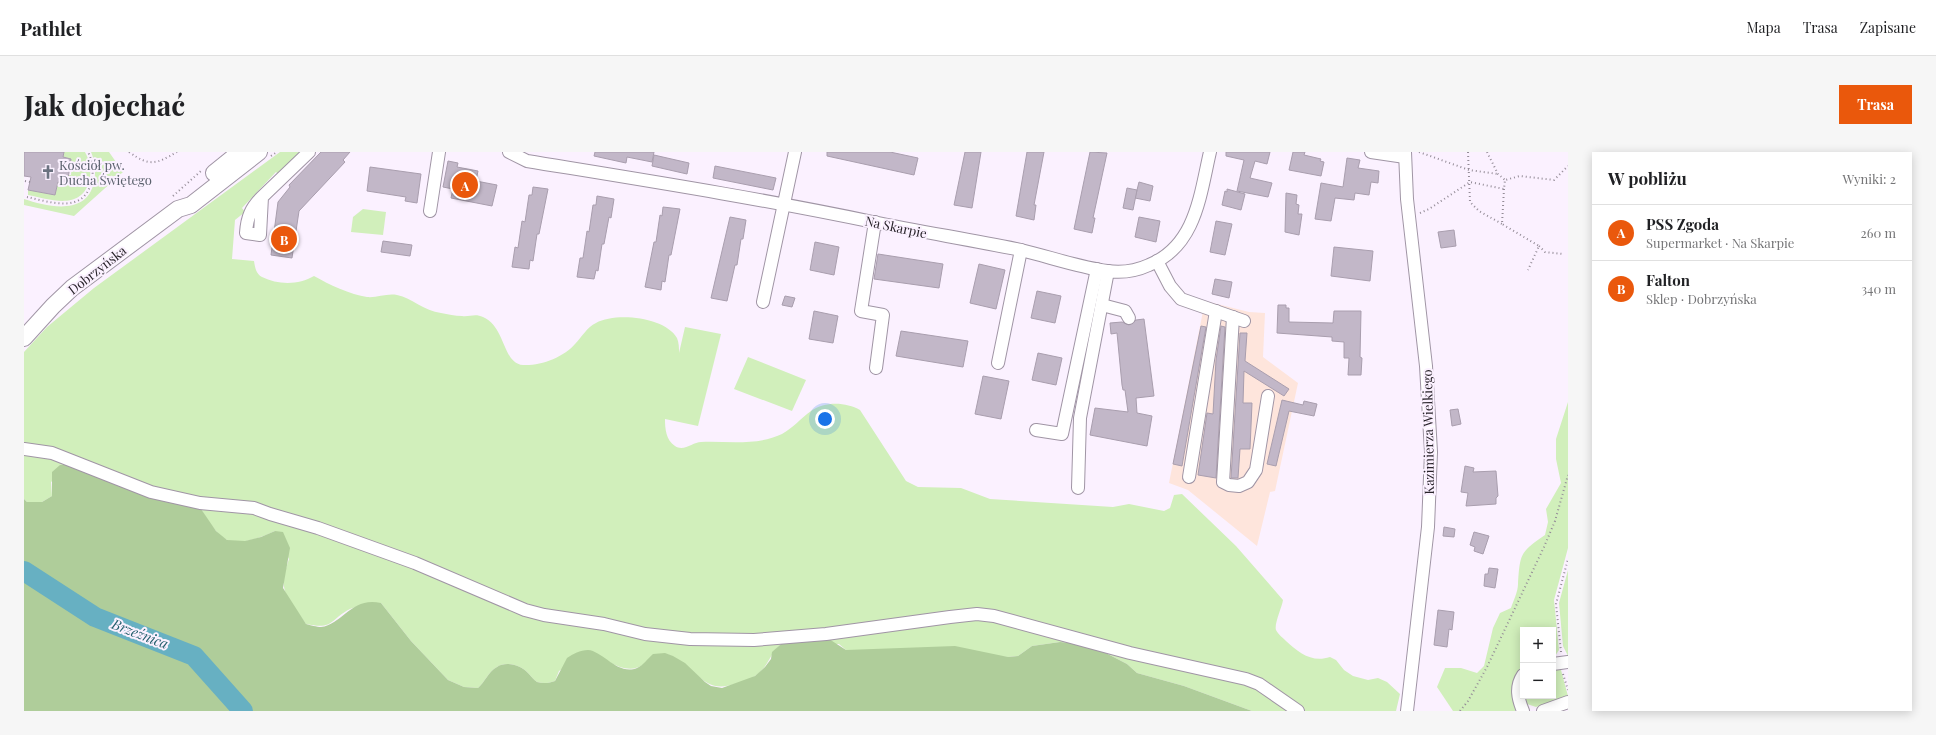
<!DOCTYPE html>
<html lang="pl">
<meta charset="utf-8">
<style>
:root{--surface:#fff;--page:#f6f6f6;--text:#202124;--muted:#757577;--line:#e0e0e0;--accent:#ea580c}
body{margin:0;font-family:"Playfair Display",serif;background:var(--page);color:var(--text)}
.controls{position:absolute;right:12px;bottom:12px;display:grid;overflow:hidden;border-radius:0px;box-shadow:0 2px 10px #0003}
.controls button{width:36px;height:36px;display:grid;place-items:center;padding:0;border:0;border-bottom:1px solid var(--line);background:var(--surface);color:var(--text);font:20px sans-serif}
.you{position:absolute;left:801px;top:267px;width:14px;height:14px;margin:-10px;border:3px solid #fff;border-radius:50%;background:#1a73e8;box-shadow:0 0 0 6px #1a73e833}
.badge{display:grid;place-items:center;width:26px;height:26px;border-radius:50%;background:var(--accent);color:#fff;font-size:13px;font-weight:700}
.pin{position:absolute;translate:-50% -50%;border:2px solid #fff;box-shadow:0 1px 4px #0006}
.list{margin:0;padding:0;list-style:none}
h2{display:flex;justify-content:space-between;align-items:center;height:52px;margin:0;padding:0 16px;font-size:17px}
h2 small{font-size:13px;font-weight:400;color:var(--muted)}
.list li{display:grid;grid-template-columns:26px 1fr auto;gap:12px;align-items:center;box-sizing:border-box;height:56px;padding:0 16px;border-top:1px solid var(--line)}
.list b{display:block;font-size:15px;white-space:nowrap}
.list p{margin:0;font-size:13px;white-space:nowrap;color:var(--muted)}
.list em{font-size:13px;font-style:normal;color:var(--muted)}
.map{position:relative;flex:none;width:1544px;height:559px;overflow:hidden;border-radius:0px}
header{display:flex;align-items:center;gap:24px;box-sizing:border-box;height:56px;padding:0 20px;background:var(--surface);border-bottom:1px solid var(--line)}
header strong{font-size:19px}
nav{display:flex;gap:22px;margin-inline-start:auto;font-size:14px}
.intro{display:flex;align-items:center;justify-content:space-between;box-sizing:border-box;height:96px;padding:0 24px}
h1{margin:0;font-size:28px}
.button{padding:10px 18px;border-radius:0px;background:var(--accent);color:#fff;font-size:14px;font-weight:700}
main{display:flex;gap:24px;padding:0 24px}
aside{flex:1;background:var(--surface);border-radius:0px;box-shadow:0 2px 10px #0003}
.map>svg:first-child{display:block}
</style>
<header>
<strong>Pathlet</strong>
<nav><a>Mapa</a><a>Trasa</a><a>Zapisane</a></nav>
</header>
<div class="intro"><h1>Jak dojechać</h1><a class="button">Trasa</a></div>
<main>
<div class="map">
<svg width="1544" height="559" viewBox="0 0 1544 559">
<rect width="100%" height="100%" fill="#fbf1ff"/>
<polygon fill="#fee5dc" points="1181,149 1225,160 1241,161 1239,205 1274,231 1251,339 1246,340 1233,394 1164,338 1145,331"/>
<g fill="#d1efbb">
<path d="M40,0H61C66,9 68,20 65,30C56,59 25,47 4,43V38L31,43L34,30L42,31L45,23H47C48,16 46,14 47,7L39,5Z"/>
<path d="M67,0H85L99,20L50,64L0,53V47C24,55 63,64 70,30C72,20 71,9 67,0Z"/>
<path d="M256,0H276L255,23L252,20L218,56L221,60L211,68L208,107L230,109C231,115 232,122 238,125C254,133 275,133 290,124C304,132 327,143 343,145C353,146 363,141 373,143C388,146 400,159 417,161C424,162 431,164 438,164C446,165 451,161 459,165C482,175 478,211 499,213C517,214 540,205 551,192C558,185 563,175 572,171C592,160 641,165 653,186C655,191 655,196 655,201L661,175L697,182L674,274L641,267C641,277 642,288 651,294C660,300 669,290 677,290C704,289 733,294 758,282C769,276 777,266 787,259C801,249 822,250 836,258L882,329L894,335L937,336L966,347L1089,355L1105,352L1140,359L1146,356L1150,343L1158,342L1212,394L1259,448C1258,455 1250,472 1252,478C1254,482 1259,486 1262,489C1275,501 1288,511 1306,505L1312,508L1320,518L1329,524L1344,528L1354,526L1363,530L1376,542L1372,559H1280L1254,540L966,461L798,480L666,484L517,460L310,379L163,346L0,293V200L23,175L70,136Z"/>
<polygon points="339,57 362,60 359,83 327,80 329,65"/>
<polygon points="724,205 782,228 768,259 710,237"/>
<path d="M1544,250V396L1530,448L1535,498L1529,507V478H1499V517L1496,520L1491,559H1429L1413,535L1421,516H1437L1453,521L1460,514L1469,476L1476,461L1487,456C1489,449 1494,440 1494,432C1496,402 1496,400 1521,383L1524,370L1522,357L1537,331L1532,307V287Z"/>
<polygon points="0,300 13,301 48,313 27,330 28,344 18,350 3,350 0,347"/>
<path d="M175,354L209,355L280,374L466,445L662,490L959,466L1225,532L1269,559H1228L1160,534L1113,521L1103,512L1076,498L1060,492L1036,490L1008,494L994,504L984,505L822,498L815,492H757C746,501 744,516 731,524C725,528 718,530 711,532C680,542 675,519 651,506C648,504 644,502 640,502C630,502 627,507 620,512C603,525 582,508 567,499L535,519L531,529C526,531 519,532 513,530C510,528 507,524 504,521C496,513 482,509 473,515C464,520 461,530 454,536L440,535L424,528L387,489L357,451C347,452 335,453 326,457C305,468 310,478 282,472C263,444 253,441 265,407L251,379C239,385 215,394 203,388C191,382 182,365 175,354Z"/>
<polygon points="1544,418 1544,504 1539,494 1535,451"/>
<polygon points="1529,518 1537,518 1544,544 1512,555 1503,552 1499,544 1529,544"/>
</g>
<path fill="#afcd9a" d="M36,313H48L175,354L192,379L203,388L221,389L237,385L251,379L259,380L266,396L259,436L282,472C286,473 293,475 297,475C319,472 328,444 357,451L387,489L424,528L440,535L454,536C461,530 464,520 473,515C482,509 496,513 504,521C507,524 510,528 513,530C519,532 526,531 531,529L543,506C549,502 556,498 564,498C579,499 594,524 613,516C620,513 623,507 629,502L641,501L649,504L661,511L681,530L687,534L698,536L731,524L741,515L747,507L748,500L757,492L805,487L822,498L931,494L984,505L994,504L1008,494L1036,490L1060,492L1076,498L1103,512L1113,521L1160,534L1228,559H0V347L3,350H18L28,344V320Z"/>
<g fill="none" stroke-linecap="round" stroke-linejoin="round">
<polyline stroke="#67b0c2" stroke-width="20" points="0,419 71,465 170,504 219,559"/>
</g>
<g fill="#c2b7c8" stroke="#a99eae">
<polygon points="0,0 40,0 39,5 47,7 44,27 43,27 42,31 34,30 31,43 4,38 7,25 0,24"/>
<polygon points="297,0 326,0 319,8 321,10 275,59 268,106 247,103 254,50 266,35 265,33"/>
<polygon points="571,0 630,0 628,10 603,5 602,11 570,4"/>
<polygon points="803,0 866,0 894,6 890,23 803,4"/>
<polygon points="941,0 957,0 948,56 930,53"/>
<polygon points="1003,0 1020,0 1010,53 1012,53 1010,68 992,64"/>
<polygon points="1066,0 1083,1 1069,66 1071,66 1068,81 1050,77"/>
<polygon points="1202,0 1246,0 1243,12 1231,9 1226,26 1248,31 1244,45 1213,39 1220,8 1202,4"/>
<polygon points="1269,0 1281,0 1280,3 1297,7 1296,9 1300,10 1297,24 1265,18"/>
<polygon points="630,3 665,11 663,22 628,14"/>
<polygon points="1323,6 1336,8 1334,16 1355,19 1354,31 1347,30 1345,43 1331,41 1330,48 1311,46 1307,69 1291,67 1297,31 1319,35"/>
<polygon points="424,9 434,11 433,15 454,19 452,29 473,33 468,54 427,46 429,37 419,35"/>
<polygon points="691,14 752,26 749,38 689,26"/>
<polygon points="346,15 397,22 393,51 381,49 382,45 343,39"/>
<polygon points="1115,30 1129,34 1126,49 1111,46"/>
<polygon points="509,35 524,37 515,82 513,82 509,109 506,108 505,117 488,115 491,95 494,96 498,69 501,70 505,43 508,43"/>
<polygon points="1103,36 1113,38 1109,58 1099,56"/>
<polygon points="1203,37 1221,42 1217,58 1198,53 1201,39 1203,40"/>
<polygon points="1262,41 1273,43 1272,52 1275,53 1274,62 1278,62 1275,83 1261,80"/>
<polygon points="573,44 590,47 587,66 585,65 580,92 578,92 574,119 572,118 570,127 553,125 556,106 559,106 563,79 565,80 569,53 572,53"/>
<polygon points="639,55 656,57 647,103 645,103 641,130 638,129 637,138 621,135 630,90 632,90 636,63 638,64"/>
<polygon points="706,65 722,68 719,87 717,87 713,113 711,113 703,149 687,146"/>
<polygon points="1115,65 1136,69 1132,90 1111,85"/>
<polygon points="1192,69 1208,72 1201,103 1186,100"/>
<polygon points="1430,78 1432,94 1417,96 1414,80"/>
<polygon points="359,89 388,93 386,104 357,100"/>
<polygon points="791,90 815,95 810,123 786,118"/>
<polygon points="1310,95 1349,99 1346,129 1307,124"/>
<polygon points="854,102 919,112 915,136 850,127"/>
<polygon points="955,112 981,118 972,157 946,151"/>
<polygon points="1191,127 1208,130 1205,146 1188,142"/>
<polygon points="1013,139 1037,144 1031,171 1007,166"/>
<polygon points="761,144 771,146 768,155 758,153"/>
<polygon points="1254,153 1262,153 1262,156 1265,156 1265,170 1309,171 1310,159 1337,159 1336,205 1338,206 1337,223 1324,223 1325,206 1320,206 1320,190 1308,189 1308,185 1253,181"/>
<polygon points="790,159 814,164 809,191 785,187"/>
<polygon points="1120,167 1130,244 1112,246 1113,261 1128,264 1123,294 1066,283 1071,256 1104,260 1101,238 1099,238 1098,233 1093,181 1087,182 1086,171 1098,170 1105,173 1112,168"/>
<polygon points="1177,174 1182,175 1158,314 1149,312"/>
<polygon points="1197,174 1201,175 1192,326 1174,323 1183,261 1189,262 1192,208"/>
<polygon points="877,179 944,189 939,215 872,204"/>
<polygon points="1216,181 1223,181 1221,209 1265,237 1260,244 1220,219 1219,251 1228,251 1226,297 1216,297 1214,326 1207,326"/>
<polygon points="1014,201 1038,206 1032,233 1008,228"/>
<polygon points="959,224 985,229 977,267 951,262"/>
<polygon points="1258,248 1279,253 1280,249 1293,252 1290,264 1265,259 1252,314 1243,312"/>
<polygon points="1434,257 1437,272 1428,274 1426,258"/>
<polygon points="1441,314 1450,316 1449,320 1472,319 1474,344 1472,346 1472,352 1442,354 1444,341 1437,340"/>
<polygon points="1420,375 1431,377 1430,385 1419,384"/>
<polygon points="1450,380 1465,384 1459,402 1450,399 1451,395 1446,393"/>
<polygon points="1465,416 1474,417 1471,436 1460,434 1461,422 1464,422"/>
<polygon points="1414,458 1430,460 1428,478 1425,477 1423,495 1410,493"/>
</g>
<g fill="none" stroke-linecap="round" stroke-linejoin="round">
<defs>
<g id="minor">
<path d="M485,0L503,9C619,28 734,46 849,70C898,80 948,88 997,98C1026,105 1054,115 1083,119C1097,121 1112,119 1125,113C1172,94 1176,43 1186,0"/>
<polyline points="1347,0 1381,5"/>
<polyline points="1381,0 1383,47 1402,214 1407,300 1404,375 1383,559"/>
<path d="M238,45L236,83L222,81C223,65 227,56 238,45L285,0"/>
<polyline points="406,59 415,0"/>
<polyline points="851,70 837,159 859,163 852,216"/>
<polyline points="1133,109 1146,134 1157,147 1220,169"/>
<polyline points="739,150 771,0"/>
<polyline points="1078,153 1101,159 1105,166"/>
<polyline points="1209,165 1199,330 1205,333 1215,334 1224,330 1232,318 1244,244"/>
<polyline points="974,211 997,98"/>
<polyline points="1012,278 1038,282 1073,117"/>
<polyline points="0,297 28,301 127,340 176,351 230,356 246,362 294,376 391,411 501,458 520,463 580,472 621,482 666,487 730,488 802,482 926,465 953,462 970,464 1106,501 1222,527 1235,532 1274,559"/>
<polyline points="1165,325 1192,159"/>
<polyline points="1054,336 1056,266 1084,119"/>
<polyline points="1529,512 1544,510"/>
<path d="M1499,559C1494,547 1491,535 1499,523"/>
<polyline points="1519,559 1544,550"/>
</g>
<g id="major">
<polyline points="190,21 216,0"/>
<polyline points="0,186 29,154 48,136 154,57 167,53 235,0"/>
</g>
</defs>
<use href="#minor" stroke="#a095a5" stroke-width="14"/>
<use href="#major" stroke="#a095a5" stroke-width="18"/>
<g stroke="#948c97" stroke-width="2" stroke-dasharray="1 3" stroke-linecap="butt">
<path d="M105,0C126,15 132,12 153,0"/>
<polyline points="1395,0 1445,18 1474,22"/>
<polyline points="1444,0 1446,50 1455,59 1478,72"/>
<polyline points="1463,0 1474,22 1481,28"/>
<polyline points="247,4 253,0"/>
<polyline points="1,29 6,30"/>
<polyline points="1480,37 1478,72 1515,94 1504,118"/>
<polyline points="149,44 177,19"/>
<path d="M3,45C26,50 59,62 67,31C70,20 69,10 64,0"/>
<polyline points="1396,61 1405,57 1446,30 1480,37 1481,28 1496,24 1530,28 1544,14"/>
<polyline points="1515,94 1521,100 1539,102"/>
<polyline points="1537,500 1532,452 1544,407"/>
<polyline points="1539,522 1544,538"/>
<polyline points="1436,559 1444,549 1463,515 1520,395 1531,369 1544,323"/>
</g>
<use href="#minor" stroke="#fff" stroke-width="12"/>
<use href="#major" stroke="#fff" stroke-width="16"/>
</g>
<defs>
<symbol id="church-bare" viewBox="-9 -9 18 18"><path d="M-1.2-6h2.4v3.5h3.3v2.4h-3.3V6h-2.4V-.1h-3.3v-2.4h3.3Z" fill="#6b7280" stroke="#fbf1ff" stroke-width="2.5" paint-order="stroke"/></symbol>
</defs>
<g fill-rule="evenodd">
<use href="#church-bare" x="14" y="10" width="20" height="20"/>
</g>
<g text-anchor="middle" stroke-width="4" stroke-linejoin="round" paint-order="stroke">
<g font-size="13" fill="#5b616d" stroke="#fbf1ff" text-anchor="start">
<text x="35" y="18">Kościół pw.<tspan x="35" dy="15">Ducha Świętego</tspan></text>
</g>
<g font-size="13" fill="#28232a" stroke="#fbf1ff">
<text transform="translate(872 75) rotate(12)" y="5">Na Skarpie</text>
<text transform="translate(73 118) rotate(-38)" y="5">Dobrzyńska</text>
<text transform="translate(1404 280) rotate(-91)" y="5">Kazimierza Wielkiego</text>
</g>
<g font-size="14" font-style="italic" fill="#235f6d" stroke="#fbf1ff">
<text transform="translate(116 482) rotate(21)" y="5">Brzeźnica</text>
</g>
</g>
</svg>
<div class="controls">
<button>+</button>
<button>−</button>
</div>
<div class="you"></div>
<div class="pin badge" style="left:441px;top:33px">A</div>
<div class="pin badge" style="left:260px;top:87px">B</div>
</div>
<aside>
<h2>W pobliżu<small>Wyniki: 2</small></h2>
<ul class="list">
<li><span class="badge">A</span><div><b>PSS Zgoda</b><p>Supermarket · Na Skarpie</p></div><em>260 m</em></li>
<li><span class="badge">B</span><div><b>Falton</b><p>Sklep · Dobrzyńska</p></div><em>340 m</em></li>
</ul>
</aside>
</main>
